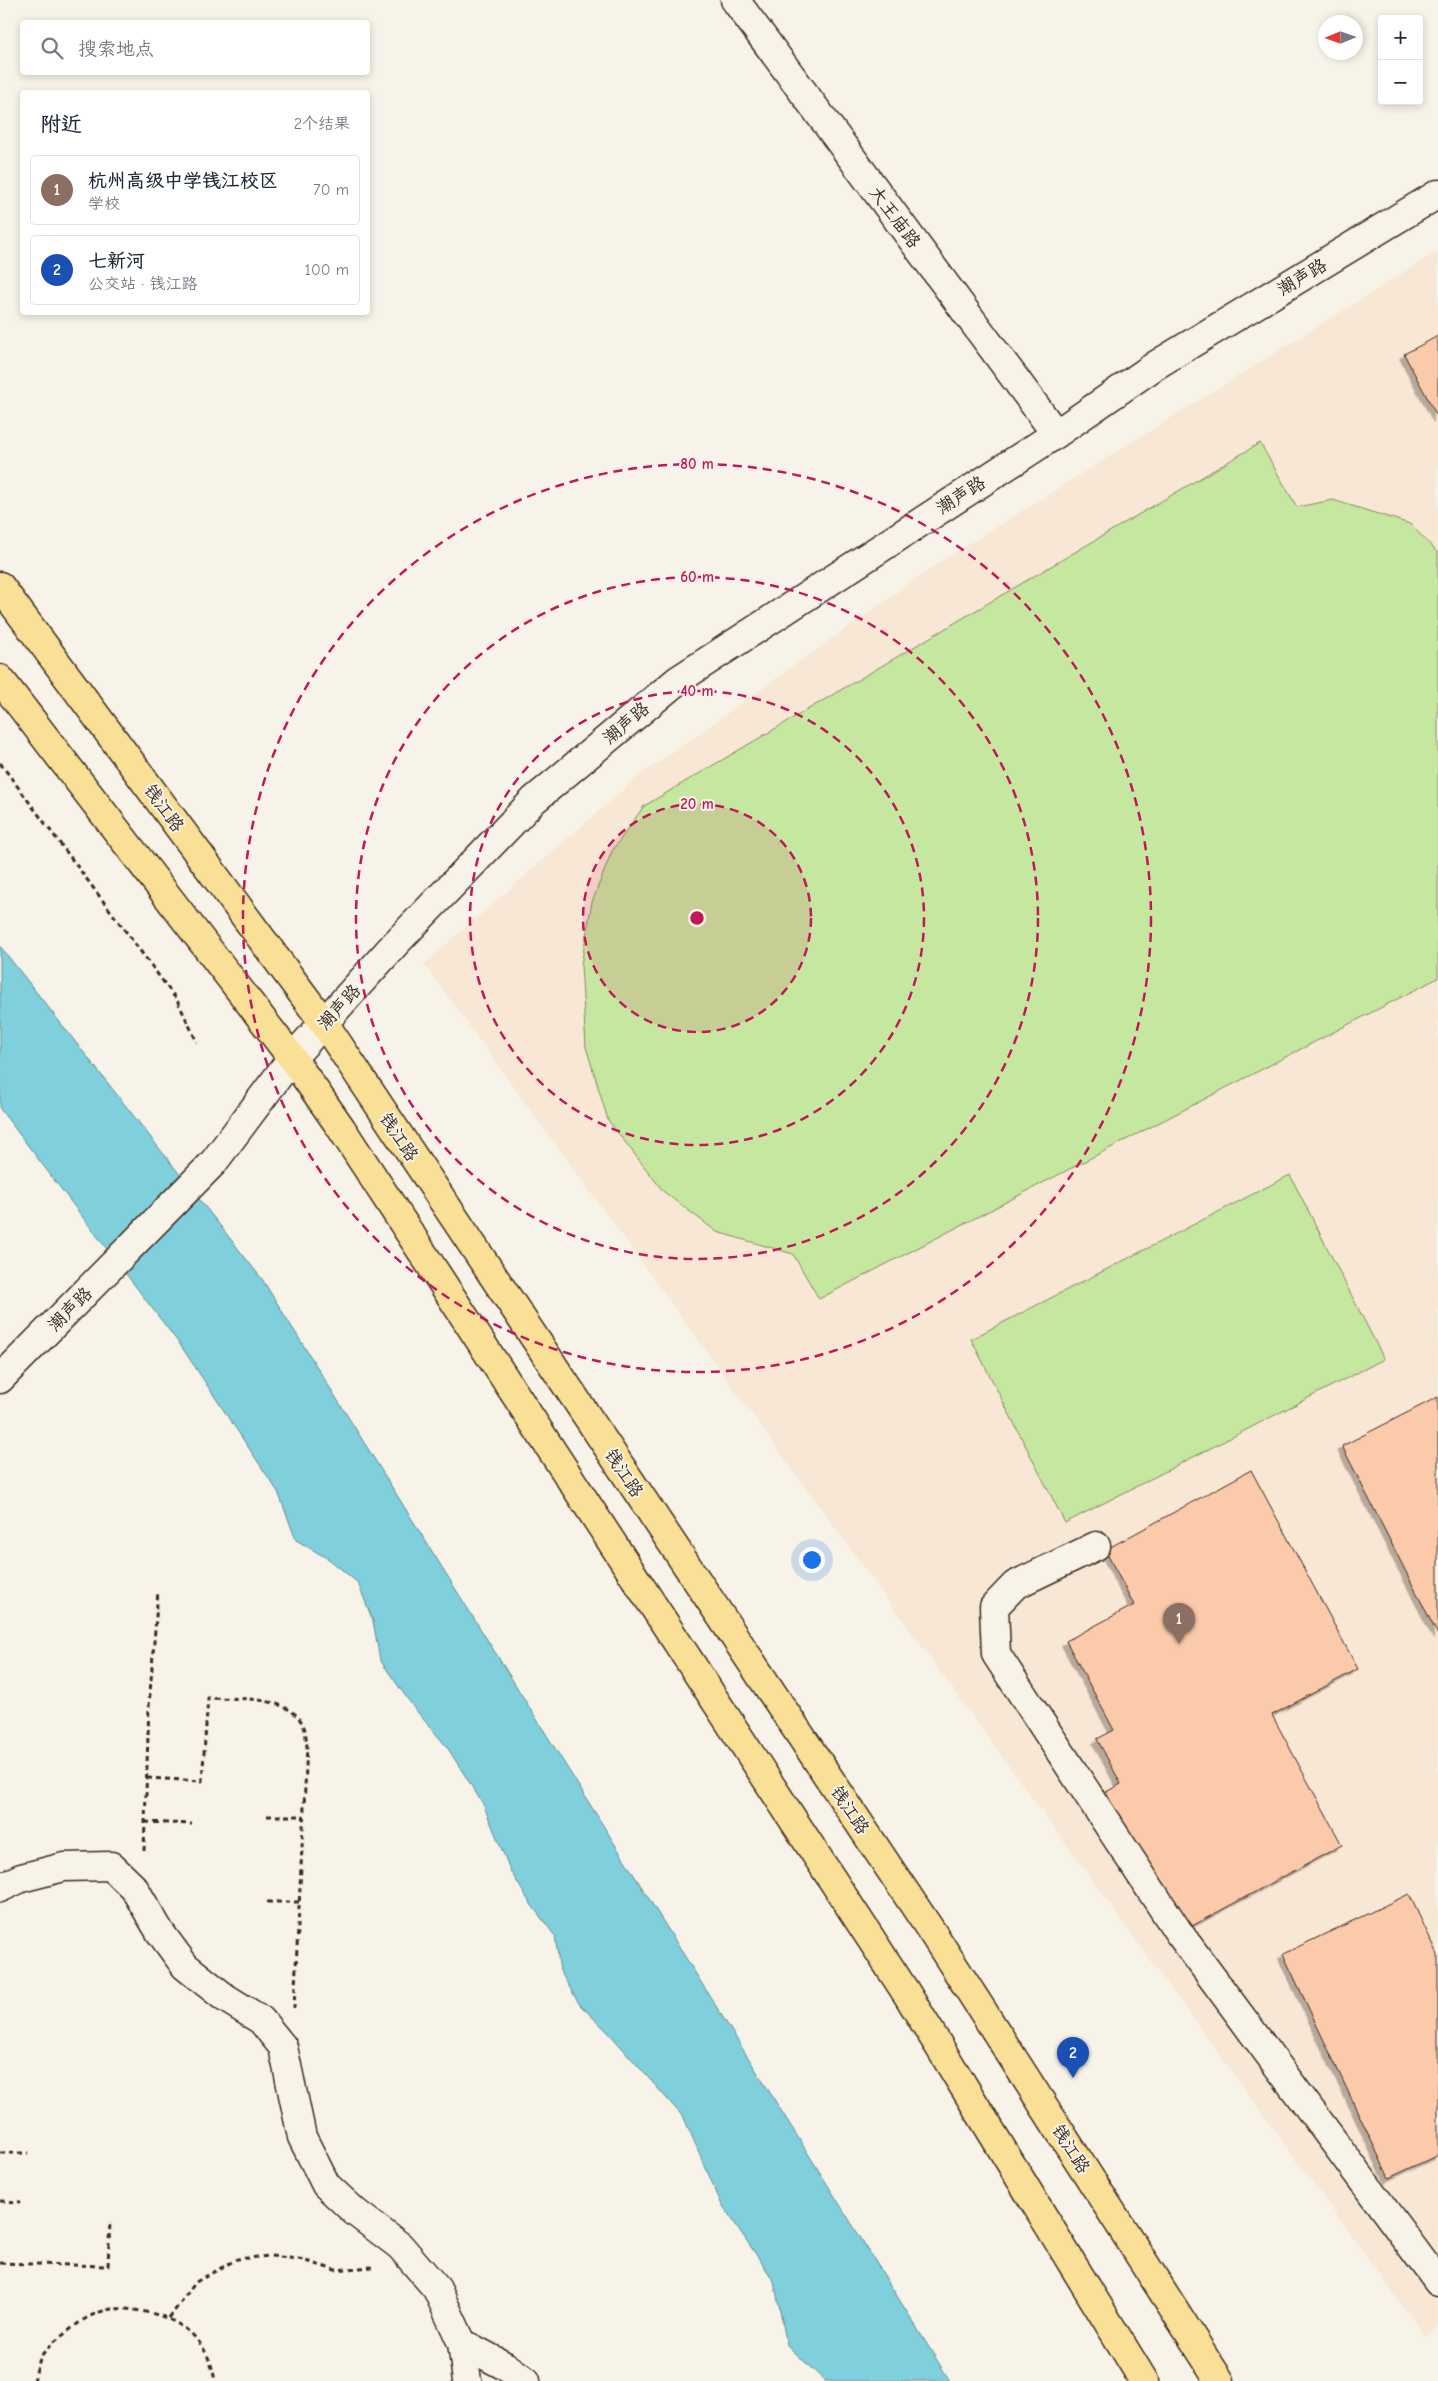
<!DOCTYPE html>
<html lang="zh">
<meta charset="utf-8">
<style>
:root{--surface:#fff;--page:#f6f6f7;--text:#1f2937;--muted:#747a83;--line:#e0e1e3;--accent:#d1495b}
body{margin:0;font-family:"Comic Neue","LXGW WenKai TC",sans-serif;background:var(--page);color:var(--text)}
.controls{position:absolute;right:15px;top:15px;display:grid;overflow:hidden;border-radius:5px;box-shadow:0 2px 8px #0003}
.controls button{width:45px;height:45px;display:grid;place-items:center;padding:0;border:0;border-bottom:1px solid var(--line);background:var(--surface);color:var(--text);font:25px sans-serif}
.compass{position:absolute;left:1318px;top:15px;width:45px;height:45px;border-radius:50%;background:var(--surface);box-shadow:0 2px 8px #0003;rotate:268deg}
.you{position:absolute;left:811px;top:1559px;width:18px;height:18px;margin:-12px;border:4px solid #fff;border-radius:50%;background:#1a73e8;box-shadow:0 0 0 8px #1a73e833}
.badge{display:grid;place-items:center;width:32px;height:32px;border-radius:50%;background:var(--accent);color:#fff;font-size:16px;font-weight:700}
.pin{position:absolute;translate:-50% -41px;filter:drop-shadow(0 1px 2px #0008)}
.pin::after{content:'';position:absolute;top:26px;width:18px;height:15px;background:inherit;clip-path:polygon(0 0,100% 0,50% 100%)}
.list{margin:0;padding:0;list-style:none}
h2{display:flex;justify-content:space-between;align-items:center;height:65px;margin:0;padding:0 20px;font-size:21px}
h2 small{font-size:16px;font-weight:400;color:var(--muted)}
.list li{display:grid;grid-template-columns:32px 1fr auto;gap:15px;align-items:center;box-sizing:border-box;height:70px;margin:0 10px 10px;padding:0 10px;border:1px solid var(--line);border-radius:5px}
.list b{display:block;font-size:19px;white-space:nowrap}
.list p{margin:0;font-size:16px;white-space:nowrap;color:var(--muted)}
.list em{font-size:16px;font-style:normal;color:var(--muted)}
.icon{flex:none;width:28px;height:28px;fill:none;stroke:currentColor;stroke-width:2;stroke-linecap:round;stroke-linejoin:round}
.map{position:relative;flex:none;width:1438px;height:2381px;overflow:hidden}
.search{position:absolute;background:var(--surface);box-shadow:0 2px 8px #0003;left:20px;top:20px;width:350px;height:55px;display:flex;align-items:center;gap:12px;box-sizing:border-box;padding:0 18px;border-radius:5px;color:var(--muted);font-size:19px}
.panel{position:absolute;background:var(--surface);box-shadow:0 2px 8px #0003;left:20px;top:90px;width:350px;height:225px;border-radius:5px}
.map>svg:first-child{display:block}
</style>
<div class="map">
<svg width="1438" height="2381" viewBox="0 0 1438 2381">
<defs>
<filter id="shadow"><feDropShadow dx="-4.5" dy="4.5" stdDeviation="0" flood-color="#0004"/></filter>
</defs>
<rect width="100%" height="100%" fill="#f7f3e8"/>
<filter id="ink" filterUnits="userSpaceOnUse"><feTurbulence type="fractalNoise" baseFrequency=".02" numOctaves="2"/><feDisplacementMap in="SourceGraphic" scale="10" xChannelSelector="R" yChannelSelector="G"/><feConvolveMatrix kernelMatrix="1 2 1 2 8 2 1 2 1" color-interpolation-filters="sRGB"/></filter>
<g filter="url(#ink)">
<polygon fill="#f8e7d5" points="1438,251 1438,2324 1426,2338 424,964 639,776 937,564"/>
<g fill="#c6e79f" stroke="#80885e">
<polygon points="1260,443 1297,507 1333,500 1410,524 1438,553 1438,978 819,1299 793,1254 717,1232 664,1192 608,1120 586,1047 581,965 592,902 612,851 644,806"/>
<polygon points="1290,1175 1384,1359 1065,1523 971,1339"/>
</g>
<polygon fill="#7fcfdc" stroke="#648d90" points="0,946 262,1279 950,2381 825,2381 787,2345 774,2281 721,2203 684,2118 608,2032 580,2005 560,1971 555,1936 530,1903 511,1872 483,1804 447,1747 414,1708 380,1660 373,1621 358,1583 330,1560 296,1540 278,1492 181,1346 0,1109"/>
<g fill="#fbcaaa" stroke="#3b2a1e" filter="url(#shadow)">
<polygon points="1438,336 1438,418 1404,354"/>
<polygon points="1438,1397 1438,1635 1342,1446"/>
<polygon points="1251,1470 1358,1669 1272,1715 1342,1845 1179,1933 1104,1793 1121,1784 1097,1739 1114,1730 1066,1641 1134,1605 1105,1550"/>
<polygon points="1409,1894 1438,1955 1438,2155 1389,2178 1283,1954"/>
</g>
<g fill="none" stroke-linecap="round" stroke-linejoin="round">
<defs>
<g id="minor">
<polyline points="735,0 1056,434"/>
<polyline points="0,1379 213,1163 292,1058 395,944 534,800 678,680 1056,434 1156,365 1438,194"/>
<polyline points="1096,1546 1015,1585 994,1607 996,1654 1179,1933 1438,2282"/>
<polyline points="0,1888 21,1878 64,1867 111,1866 134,1888 160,1932 185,1966 224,1997 261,2020 283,2047 302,2137 326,2185 355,2212 400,2246 437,2289 462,2343 467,2381"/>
<polyline points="462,2343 505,2366 526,2381"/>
</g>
<g id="major">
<polyline points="0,586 324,1023 934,1935 1220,2381"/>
<polyline points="0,679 292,1058 341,1128 907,1994 1144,2381"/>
</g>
</defs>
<use href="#minor" stroke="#3b2a1e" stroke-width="31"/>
<use href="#major" stroke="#3b2a1e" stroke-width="31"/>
<g stroke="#3b2a1e" stroke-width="3" stroke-dasharray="5 4" stroke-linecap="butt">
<polyline points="0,763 177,1000 197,1042"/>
<path d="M147,1778L202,1781L208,1698C236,1699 291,1694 304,1727C306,1732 306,1740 307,1746L294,2008"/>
<polyline points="267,1816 304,1816"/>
<polyline points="145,1822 192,1824"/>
<polyline points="144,1851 149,1706 158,1591"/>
<polyline points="267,1902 300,1902"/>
<polyline points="0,2153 28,2153"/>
<polyline points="0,2201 21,2202"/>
<polyline points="0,2263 108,2266 110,2221"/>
<polyline points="169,2318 196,2282 237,2259 270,2256 299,2259 335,2270 372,2267"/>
<path d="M34,2381C36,2373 38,2362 42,2355C47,2347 59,2338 67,2332C78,2323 89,2315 103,2311C115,2307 128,2309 141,2311C181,2318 208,2339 215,2381"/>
</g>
<use href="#minor" stroke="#f7f3e8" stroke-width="28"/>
<use href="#major" stroke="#fadf96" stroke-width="28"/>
</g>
</g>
<circle cx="697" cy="918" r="114" fill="#c2185b" fill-opacity=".12"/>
<g fill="none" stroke="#c2185b" stroke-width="2.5" stroke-dasharray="9 6">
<circle cx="697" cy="918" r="114"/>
<circle cx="697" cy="918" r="227"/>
<circle cx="697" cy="918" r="341"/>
<circle cx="697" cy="918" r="454"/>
</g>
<g text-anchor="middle" stroke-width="4" stroke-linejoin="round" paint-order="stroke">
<g font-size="18" fill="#3b2a1e" stroke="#f7f3e8">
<text transform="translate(895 217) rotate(53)" y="6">大王庙路</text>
<text transform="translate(1302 277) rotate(-31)" y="6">潮声路</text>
<text transform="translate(961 495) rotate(-33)" y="6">潮声路</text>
<text transform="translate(626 723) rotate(-40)" y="6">潮声路</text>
<text transform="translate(164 808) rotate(54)" y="6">钱江路</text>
<text transform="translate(339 1007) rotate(-48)" y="6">潮声路</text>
<text transform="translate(399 1137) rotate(56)" y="6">钱江路</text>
<text transform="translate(70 1309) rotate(-45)" y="6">潮声路</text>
<text transform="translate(624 1473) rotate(56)" y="6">钱江路</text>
<text transform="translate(850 1810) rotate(56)" y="6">钱江路</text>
<text transform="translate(1071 2149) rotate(57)" y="6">钱江路</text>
</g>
</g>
<circle cx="697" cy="918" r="8" fill="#c2185b" stroke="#f7f3e8" stroke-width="2.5"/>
<g font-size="15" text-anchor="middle" font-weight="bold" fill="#c2185b" stroke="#f7f3e8" stroke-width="4" stroke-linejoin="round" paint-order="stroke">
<text x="697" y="469">80 m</text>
<text x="697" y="582">60 m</text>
<text x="697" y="696">40 m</text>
<text x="697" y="809">20 m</text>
</g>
</svg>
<div class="controls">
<button>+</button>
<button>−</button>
</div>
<svg class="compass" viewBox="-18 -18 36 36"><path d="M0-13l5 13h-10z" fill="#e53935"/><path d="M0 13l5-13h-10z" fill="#747a83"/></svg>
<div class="you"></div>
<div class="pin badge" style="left:1179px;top:1644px;background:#8d6e63">1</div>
<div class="pin badge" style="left:1073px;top:2078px;background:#1a4fb4">2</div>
<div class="search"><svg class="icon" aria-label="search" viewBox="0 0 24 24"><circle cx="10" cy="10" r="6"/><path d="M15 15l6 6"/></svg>搜索地点</div>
<section class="panel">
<h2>附近<small>2个结果</small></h2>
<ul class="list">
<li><span class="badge" style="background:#8d6e63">1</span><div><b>杭州高级中学钱江校区</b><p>学校</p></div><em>70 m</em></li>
<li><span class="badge" style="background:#1a4fb4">2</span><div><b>七新河</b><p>公交站 · 钱江路</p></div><em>100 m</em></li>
</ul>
</section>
</div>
